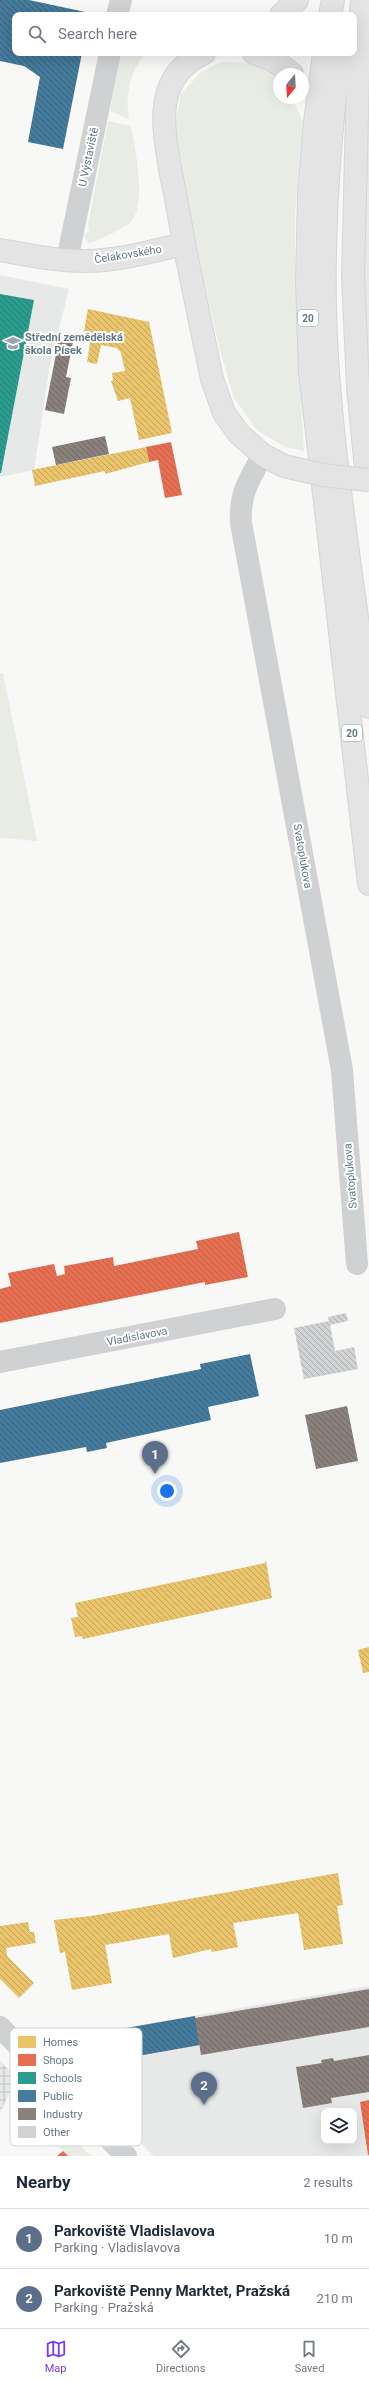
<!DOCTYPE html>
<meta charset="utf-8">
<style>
:root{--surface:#fff;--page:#f2f2f3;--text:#1f2937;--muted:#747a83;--line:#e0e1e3;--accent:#7c3aed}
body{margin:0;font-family:Roboto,sans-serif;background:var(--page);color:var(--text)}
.controls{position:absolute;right:12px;bottom:12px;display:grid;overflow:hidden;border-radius:8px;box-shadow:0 4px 16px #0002}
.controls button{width:36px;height:36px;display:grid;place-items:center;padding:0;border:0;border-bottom:1px solid var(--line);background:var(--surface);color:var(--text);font:20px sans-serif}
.compass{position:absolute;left:273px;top:68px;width:36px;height:36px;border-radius:50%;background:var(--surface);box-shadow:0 4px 16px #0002;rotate:198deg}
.you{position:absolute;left:167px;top:1491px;width:14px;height:14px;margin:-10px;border:3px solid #fff;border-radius:50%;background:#1a73e8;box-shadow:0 0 0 6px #1a73e833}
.badge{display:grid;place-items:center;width:26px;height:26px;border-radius:50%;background:var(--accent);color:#fff;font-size:13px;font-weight:700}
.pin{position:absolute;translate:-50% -33px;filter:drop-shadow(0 1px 2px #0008)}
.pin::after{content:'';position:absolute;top:21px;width:14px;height:12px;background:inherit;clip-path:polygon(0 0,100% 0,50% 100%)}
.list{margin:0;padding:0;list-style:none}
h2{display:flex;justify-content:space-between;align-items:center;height:52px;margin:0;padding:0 16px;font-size:17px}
h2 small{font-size:13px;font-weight:400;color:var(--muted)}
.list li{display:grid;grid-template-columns:26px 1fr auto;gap:12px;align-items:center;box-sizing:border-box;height:60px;padding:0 16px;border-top:1px solid var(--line)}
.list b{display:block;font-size:15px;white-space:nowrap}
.list p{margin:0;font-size:13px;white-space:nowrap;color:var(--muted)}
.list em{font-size:13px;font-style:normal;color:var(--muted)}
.icon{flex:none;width:22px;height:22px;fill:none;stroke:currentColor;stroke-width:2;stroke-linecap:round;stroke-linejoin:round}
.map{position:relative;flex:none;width:369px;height:2156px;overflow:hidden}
.search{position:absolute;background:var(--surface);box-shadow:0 4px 16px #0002;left:12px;right:12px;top:12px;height:44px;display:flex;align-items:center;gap:10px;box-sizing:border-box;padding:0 14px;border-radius:8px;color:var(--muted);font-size:15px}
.sheet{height:172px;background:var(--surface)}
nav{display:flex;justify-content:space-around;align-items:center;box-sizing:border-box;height:56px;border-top:1px solid var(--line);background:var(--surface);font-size:11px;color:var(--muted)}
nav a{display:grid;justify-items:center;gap:2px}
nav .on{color:var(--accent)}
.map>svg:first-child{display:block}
</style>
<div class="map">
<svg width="369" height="2156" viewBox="0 0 369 2156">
<defs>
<pattern id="industrial-grid" width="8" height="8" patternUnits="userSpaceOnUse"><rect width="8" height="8" fill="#e7e9e9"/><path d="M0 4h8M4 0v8" fill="none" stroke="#bfc2c2"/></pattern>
<pattern id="homes-back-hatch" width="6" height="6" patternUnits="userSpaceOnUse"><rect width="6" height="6" fill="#e9c46a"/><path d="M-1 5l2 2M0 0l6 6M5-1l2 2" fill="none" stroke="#c0a45d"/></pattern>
<pattern id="shops-back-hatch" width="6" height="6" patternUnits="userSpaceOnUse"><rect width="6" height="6" fill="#e76f51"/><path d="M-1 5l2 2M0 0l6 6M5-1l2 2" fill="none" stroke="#bf6049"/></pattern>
<pattern id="schools-back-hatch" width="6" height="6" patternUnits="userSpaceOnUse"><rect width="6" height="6" fill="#2a9d8f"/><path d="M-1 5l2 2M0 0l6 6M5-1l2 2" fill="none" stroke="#277f75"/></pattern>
<pattern id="public-back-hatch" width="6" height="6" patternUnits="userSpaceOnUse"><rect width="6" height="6" fill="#457b9d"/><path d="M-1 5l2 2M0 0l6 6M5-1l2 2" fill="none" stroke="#39617a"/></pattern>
<pattern id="industry-back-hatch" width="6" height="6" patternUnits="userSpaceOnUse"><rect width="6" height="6" fill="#8a817c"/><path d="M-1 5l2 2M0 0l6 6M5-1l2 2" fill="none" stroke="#6f6a67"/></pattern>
<pattern id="building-back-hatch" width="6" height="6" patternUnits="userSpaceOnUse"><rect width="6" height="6" fill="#d0d2d3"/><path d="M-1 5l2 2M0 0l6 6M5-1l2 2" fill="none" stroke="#acafb1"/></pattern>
</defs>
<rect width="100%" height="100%" fill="#f8f8f7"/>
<g fill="#e7e9e9" fill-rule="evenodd">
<polygon points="369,63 369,409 362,276"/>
<polygon points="0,275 69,289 50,364 34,470 0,477"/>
<path d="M369,1986V2156H154L39,2042ZM324,2111H354V2141H324Z"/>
</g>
<polygon fill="url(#industrial-grid)" points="0,2061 17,2078 0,2113"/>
<g fill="#e9ebe5">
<path d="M121,53H145C130,74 125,93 129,119L110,111Z"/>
<path d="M221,62C246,62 259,63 279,79V98H292L303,122L295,215V293L304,451L285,447L257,430L234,398L220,350L199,259L177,155L176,119L181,94L200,73Z"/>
<path d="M108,121L131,126C135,147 147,205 131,222C126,227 119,229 113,233C104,237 97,242 88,243L83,234L89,232L88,224Z"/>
<polygon points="0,673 3,673 37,841 0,838"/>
<polygon points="50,2116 53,2118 91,2156 68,2156 39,2125 43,2117"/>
</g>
<g fill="url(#homes-back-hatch)">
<polygon points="88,309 149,322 172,433 139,440 130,398 118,401 111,381 113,380 112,373 125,371 121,353 117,348 101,345 97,364 87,362 90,343 82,342"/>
<polygon points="146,447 149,462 105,474 105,471 35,486 32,470"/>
<polygon points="266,1560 272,1598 83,1639 82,1636 75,1637 71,1618 78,1617 75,1603 237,1569 265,1563"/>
<polygon points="369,1647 369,1672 363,1673 358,1650"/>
<polygon points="338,1873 343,1905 337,1906 343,1944 304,1950 298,1913 233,1923 238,1947 212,1952 211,1949 173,1958 169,1934 105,1945 112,1983 72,1990 65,1952 60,1953 54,1920 91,1916"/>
<polygon points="28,1922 30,1932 34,1932 36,1943 6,1948 7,1956 34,1983 19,1998 0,1979 0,1926"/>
</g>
<g fill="url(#shops-back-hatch)">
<polygon points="171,442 182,495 165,498 158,460 149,462 146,447"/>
<polygon points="239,1232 248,1277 205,1285 205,1282 0,1323 0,1289 11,1286 8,1273 54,1264 57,1276 65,1274 64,1266 113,1257 114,1266 198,1249 196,1241"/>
<polygon points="369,2100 369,2155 368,2155 360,2102"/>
<polygon points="63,2151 68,2156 57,2156"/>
</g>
<polygon fill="url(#schools-back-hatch)" points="0,294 34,300 1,473 0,473"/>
<g fill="url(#public-back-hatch)">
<polygon points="0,0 29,0 90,13 89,15 15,15 15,53 82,53 63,149 28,142 40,77 24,66 0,61"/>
<polygon points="250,1354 259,1396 208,1407 211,1420 106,1443 107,1448 87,1452 86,1447 0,1463 0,1410 201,1369 200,1364"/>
<polygon points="195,2016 200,2045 98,2063 96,2054 89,2049 82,2050 80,2036"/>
</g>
<g fill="url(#industry-back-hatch)">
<polygon points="59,339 73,342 66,377 71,378 64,414 45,410"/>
<polygon points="105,436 109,454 56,465 52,447"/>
<polygon points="347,1406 358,1461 316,1469 305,1415"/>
<polygon points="369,1989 369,2027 201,2055 195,2018"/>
<polygon points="369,2055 369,2092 331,2098 332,2103 303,2108 296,2067 322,2063 321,2060 333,2058 334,2061"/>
</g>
<polygon fill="url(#building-back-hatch)" points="346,1313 348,1321 330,1325 335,1351 354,1347 358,1369 304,1379 294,1328 329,1321 328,1317"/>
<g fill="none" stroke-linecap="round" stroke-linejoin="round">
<defs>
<path id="major" d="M0,250C28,255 56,261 85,261C119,261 152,251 184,244L212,379L224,413L239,434L263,455L284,466"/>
<g id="highway">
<polyline points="362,0 359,34 353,276 358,386 367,480"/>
<polyline points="281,15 297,0"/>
<polyline points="330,15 333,0"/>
<path d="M254,53C269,57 280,63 292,74"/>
<polyline points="324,53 315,122 309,194 307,283 310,372 369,884"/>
<path d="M340,53C327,158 320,266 328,372C336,484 355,595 369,707"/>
<path d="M184,244C180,221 176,197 171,174C163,128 152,77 204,53"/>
</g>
</defs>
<use href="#major" stroke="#d4d5d5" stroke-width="24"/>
<use href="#highway" stroke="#d4d5d5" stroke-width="24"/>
<g stroke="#d0d1d2" stroke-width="22">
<polyline points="117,15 121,0"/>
<polyline points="67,260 110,53"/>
<path d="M263,455C249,479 239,495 241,523L342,1070L357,1264"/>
<polyline points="0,1362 275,1309"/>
<polyline points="0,2027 126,2156"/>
</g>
<use href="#major" stroke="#e3e4e3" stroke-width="22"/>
<use href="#highway" stroke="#e3e4e3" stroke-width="22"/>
<defs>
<polyline id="major-bridge" points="284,466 323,475 367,480"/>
</defs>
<use href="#major-bridge" stroke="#d4d5d5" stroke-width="24" stroke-linecap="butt"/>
<use href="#major-bridge" stroke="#e3e4e3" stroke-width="22"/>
</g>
<defs>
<symbol id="school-bare" viewBox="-9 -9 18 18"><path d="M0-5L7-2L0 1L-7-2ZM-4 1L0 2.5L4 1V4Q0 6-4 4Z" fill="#96a6ac" stroke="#fff" stroke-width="2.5" paint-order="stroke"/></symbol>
</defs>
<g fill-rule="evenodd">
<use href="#school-bare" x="2" y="332" width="22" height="22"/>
</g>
<g text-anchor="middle" stroke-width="4" stroke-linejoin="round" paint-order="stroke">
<g fill="#fff" stroke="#91a2a8" stroke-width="1">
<rect x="298" y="310" width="20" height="16" rx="3"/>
<rect x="342" y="725" width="20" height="16" rx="3"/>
</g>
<g font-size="10" font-weight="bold" fill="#627a83">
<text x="308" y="322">20</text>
<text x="352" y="737">20</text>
</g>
<g font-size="11" fill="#627a83" stroke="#fff">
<text transform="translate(88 157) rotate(-78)" y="4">U Výstaviště</text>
<text transform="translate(128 254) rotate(-9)" y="4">Čelakovského</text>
<text transform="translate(303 856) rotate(80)" y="4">Svatoplukova</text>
<text transform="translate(350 1176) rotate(-95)" y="4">Svatoplukova</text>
<text transform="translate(137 1336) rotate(-11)" y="4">Vladislavova</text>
</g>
<g font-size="11" font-weight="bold" fill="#627a83" stroke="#fff" text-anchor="start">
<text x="25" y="341">Střední zemědělská<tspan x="25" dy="13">škola Písek</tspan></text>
</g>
</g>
<rect x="10" y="2028" width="132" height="118" rx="6" fill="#fff" stroke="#d0d7da" stroke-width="1"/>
<rect x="18" y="2036" width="18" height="12" fill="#e9c46a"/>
<rect x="18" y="2054" width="18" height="12" fill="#e76f51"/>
<rect x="18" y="2072" width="18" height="12" fill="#2a9d8f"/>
<rect x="18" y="2090" width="18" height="12" fill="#457b9d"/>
<rect x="18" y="2108" width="18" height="12" fill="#8a817c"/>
<rect x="18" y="2126" width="18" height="12" fill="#d0d2d3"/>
<g font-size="11" fill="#627a83">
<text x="43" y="2046">Homes</text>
<text x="43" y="2064">Shops</text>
<text x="43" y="2082">Schools</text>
<text x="43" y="2100">Public</text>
<text x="43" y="2118">Industry</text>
<text x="43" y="2136">Other</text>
</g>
</svg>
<div class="controls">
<button><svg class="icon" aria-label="layers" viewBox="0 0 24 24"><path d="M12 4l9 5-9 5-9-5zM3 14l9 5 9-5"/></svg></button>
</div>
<svg class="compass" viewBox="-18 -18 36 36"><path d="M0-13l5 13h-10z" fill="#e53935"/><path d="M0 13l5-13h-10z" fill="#747a83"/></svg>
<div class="you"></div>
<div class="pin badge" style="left:155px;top:1474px;background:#5c6f8a">1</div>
<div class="pin badge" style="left:204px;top:2105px;background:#5c6f8a">2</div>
<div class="search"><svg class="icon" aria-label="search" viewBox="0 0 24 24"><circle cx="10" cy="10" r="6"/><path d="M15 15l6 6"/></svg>Search here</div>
</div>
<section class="sheet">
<h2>Nearby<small>2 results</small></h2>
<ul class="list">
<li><span class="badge" style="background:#5c6f8a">1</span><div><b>Parkoviště Vladislavova</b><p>Parking · Vladislavova</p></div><em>10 m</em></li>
<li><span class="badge" style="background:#5c6f8a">2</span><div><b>Parkoviště Penny Marktet, Pražská</b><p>Parking · Pražská</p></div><em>210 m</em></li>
</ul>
</section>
<nav>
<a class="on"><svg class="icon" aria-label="map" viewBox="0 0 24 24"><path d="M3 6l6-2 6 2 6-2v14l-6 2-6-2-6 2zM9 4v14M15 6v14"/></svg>Map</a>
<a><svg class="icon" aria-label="directions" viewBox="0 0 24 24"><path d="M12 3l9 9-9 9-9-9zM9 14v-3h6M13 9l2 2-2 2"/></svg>Directions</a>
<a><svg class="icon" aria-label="saved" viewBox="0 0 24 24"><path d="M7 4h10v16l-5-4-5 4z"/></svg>Saved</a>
</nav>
